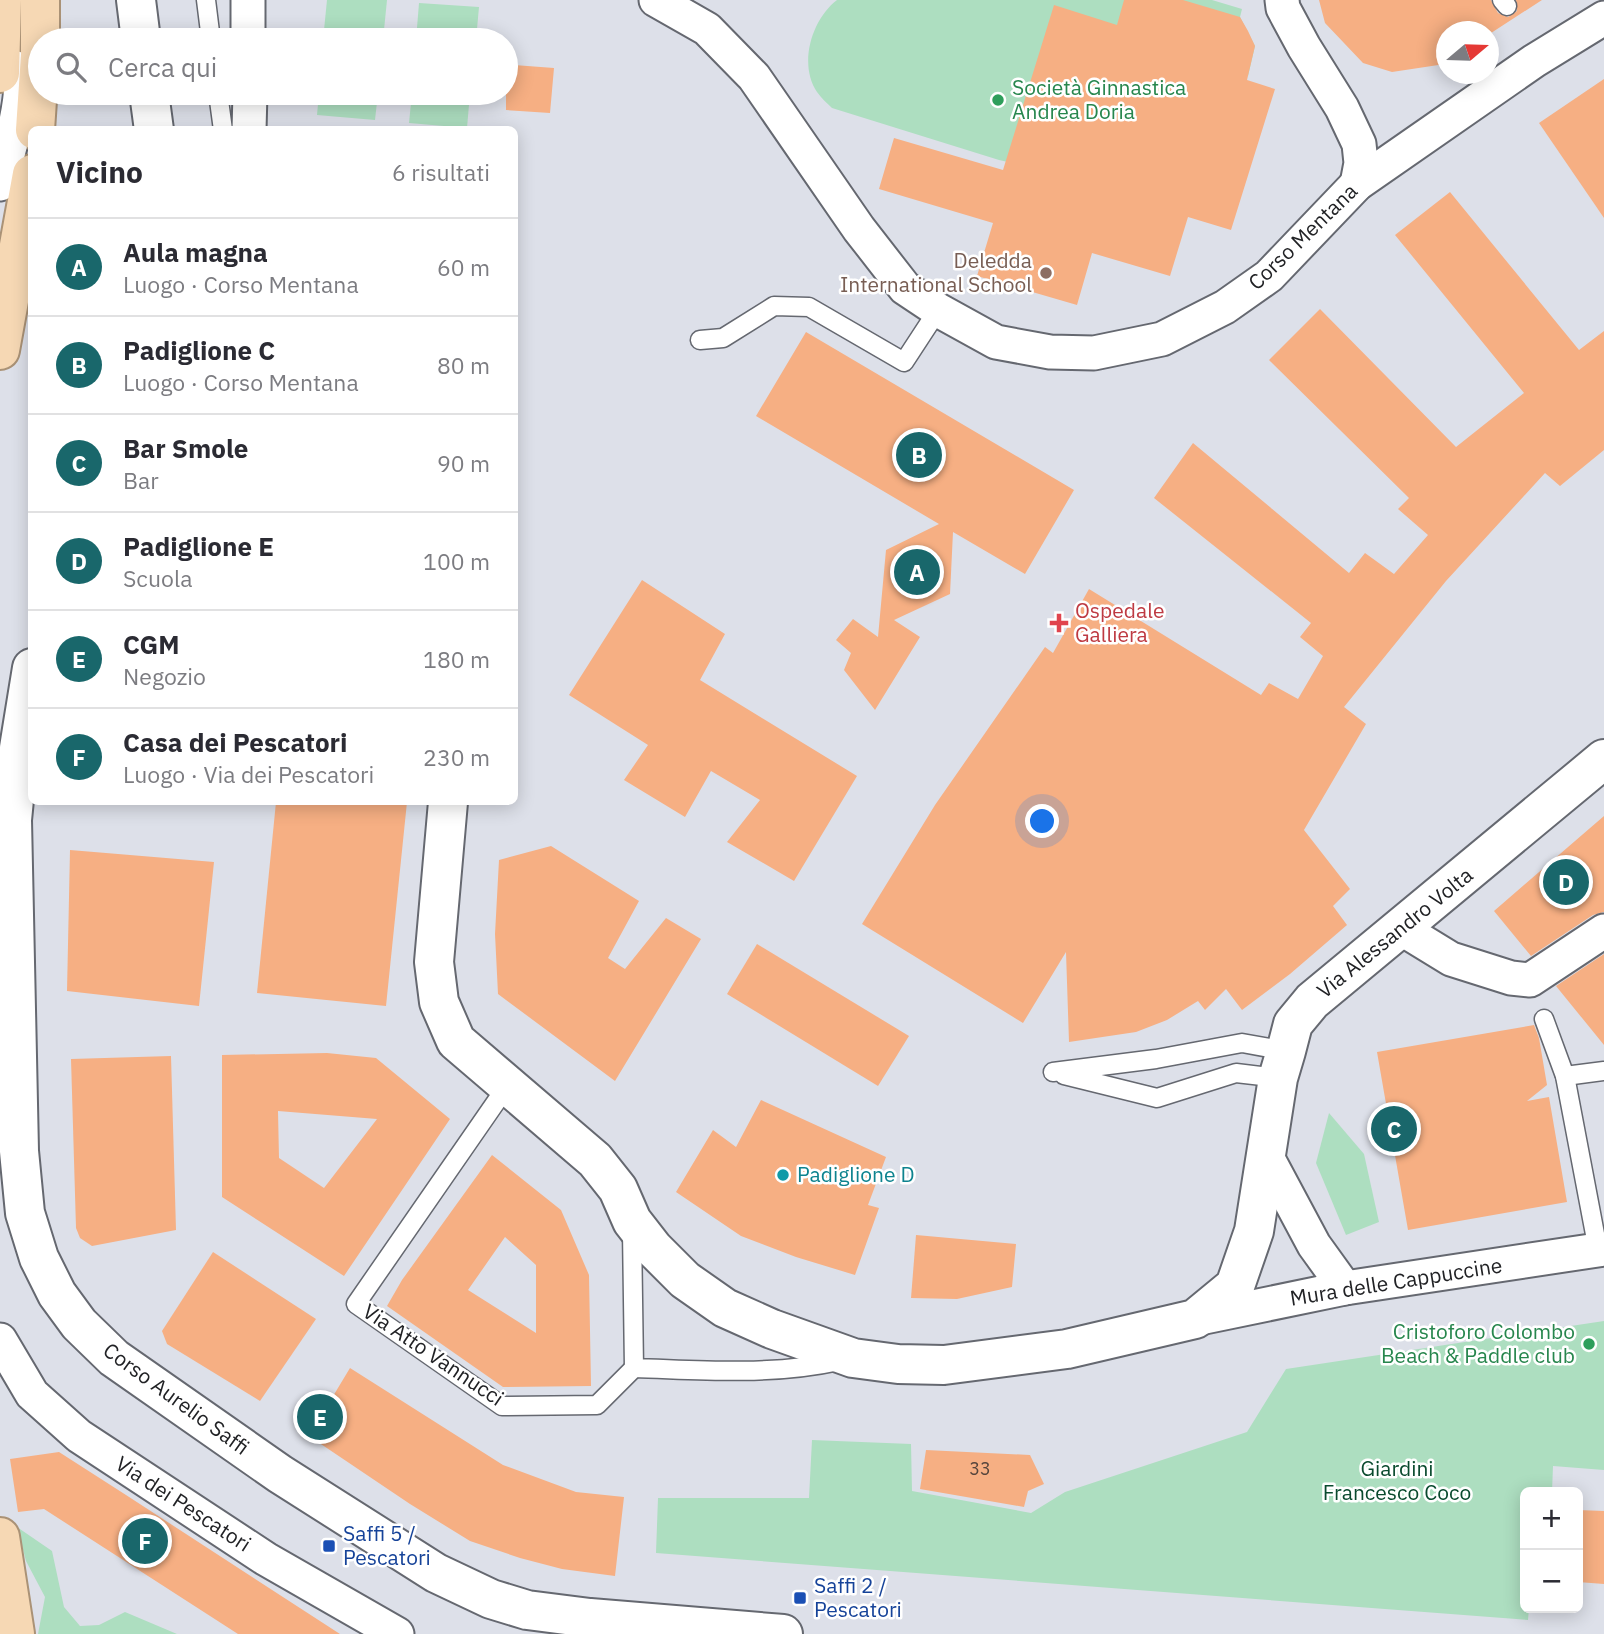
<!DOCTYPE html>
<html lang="it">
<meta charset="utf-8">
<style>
:root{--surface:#fff;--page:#f2f2f3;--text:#2b2b33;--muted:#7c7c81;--line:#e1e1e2;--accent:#19676b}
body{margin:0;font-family:"IBM Plex Sans",sans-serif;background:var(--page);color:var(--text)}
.controls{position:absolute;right:21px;bottom:21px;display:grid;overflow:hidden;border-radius:10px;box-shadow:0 4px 18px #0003}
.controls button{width:63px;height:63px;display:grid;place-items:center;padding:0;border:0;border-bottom:2px solid var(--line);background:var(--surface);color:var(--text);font:35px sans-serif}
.compass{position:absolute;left:1436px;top:21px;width:63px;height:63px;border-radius:50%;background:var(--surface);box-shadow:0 4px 18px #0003;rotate:71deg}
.you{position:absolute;left:1043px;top:822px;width:24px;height:24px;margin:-18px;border:5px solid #fff;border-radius:50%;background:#1a73e8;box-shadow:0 0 0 10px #1a73e833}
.badge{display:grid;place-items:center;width:46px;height:46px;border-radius:50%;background:var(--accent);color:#fff;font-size:23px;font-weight:700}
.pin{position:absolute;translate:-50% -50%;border:4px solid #fff;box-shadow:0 2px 7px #0006}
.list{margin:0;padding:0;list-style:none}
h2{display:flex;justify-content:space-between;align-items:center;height:91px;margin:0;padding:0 28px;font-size:30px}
h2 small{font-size:23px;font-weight:400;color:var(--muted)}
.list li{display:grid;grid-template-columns:46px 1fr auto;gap:21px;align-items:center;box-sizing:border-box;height:98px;padding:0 28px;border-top:2px solid var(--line)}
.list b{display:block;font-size:26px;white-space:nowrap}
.list p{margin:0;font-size:23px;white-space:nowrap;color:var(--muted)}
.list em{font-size:23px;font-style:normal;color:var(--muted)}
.icon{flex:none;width:38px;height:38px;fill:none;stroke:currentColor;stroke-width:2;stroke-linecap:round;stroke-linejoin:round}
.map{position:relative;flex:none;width:1604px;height:1634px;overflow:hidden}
.search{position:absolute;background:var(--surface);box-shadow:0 4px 18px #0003;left:28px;top:28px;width:490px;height:77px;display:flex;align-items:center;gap:18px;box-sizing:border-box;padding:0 24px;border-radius:38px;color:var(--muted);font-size:26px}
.panel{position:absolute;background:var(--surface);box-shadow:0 4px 18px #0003;left:28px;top:126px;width:490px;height:679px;border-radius:10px}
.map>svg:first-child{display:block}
</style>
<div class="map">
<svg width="1604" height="1634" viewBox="0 0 1604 1634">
<rect width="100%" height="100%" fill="#dde0e9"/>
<g fill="#addec0">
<polygon points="327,0 387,0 383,40 323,40"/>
<path d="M837,0H1212L1242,9L1240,17L1255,46L1248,76L1184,58L1143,193L999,160L832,108C827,103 821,98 817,92C798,64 812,19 837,0Z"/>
<polygon points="419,3 479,7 476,40 416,40"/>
<polygon points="319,93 378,93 375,120 317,115"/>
<polygon points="412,93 470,93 467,128 409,123"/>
<polygon points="1329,1113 1364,1154 1379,1222 1346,1235 1316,1163"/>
<polygon points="1604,1321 1604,1470 1553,1466 1552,1492 1525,1492 1525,1608 1529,1608 1528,1620 656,1553 658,1498 809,1498 812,1440 911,1444 912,1491 1031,1513 1065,1492 1247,1432 1286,1369"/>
<polygon points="17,1527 52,1551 64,1607 80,1626 99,1625 125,1612 177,1634 38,1634 45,1597 26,1561"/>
</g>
<g fill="#f6af83" fill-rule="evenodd">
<polygon points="1124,0 1183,0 1240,17 1248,31 1255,46 1247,80 1275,89 1231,230 1188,217 1170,276 1092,253 1077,305 977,276 993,223 879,189 894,138 1003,170 1054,5 1117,25"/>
<polygon points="1319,0 1491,0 1498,13 1508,17 1517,11 1516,0 1542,0 1488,35 1488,32 1446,32 1445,64 1392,72 1363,63 1325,23"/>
<polygon points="514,65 554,68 550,113 506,110 506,67 514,68"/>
<polygon points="1604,79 1604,218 1539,123"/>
<polygon points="1450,192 1579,350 1604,331 1604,450 1560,486 1545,473 1446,581 1344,707 1366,724 1304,830 1350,889 1333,906 1347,925 1290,974 1242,1010 1226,989 1205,1010 1198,1001 1167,1020 1136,1032 1069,1042 1066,952 1023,1023 862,924 935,805 1045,647 1053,653 1089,589 1261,695 1269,683 1298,699 1323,656 1300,637 1311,623 1154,498 1193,443 1349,573 1365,553 1394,574 1428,535 1398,509 1409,498 1269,360 1320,309 1456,447 1524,393 1395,235"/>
<polygon points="806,332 1074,490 1025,574 953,532 950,594 894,620 920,637 875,710 844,670 851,653 836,640 853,619 878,637 886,550 939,524 756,416"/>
<polygon points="642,580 725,634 700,680 857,776 794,881 727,842 760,800 711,771 685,817 624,780 648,745 569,695"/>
<polygon points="276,802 407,802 386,1006 257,993"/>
<polygon points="1604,816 1604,912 1593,915 1531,956 1494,911"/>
<polygon points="551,846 639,901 608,958 625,969 666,918 701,939 615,1081 498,994 495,934 499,860"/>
<polygon points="70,850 214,862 199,1006 67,991"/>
<polygon points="757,944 909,1036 878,1086 727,994"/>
<polygon points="1604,954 1604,1045 1556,986"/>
<polygon points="1534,1025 1539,1038 1547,1085 1527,1101 1549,1097 1567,1202 1408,1230 1377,1052"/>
<path d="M327,1053L376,1058L450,1119L344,1276L222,1197V1055ZM278,1111L377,1119L324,1188L279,1158Z"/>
<polygon points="171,1056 176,1230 92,1246 80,1238 76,1228 71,1059"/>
<polygon points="761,1100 886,1157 868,1205 879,1208 855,1275 796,1257 741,1236 676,1192 713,1130 736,1147"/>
<path d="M492,1155L561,1210L589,1275L591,1386L503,1387L387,1306L402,1280ZM505,1237L536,1265V1333L468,1290Z"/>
<polygon points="916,1235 1016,1244 1012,1287 957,1299 911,1298"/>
<polygon points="213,1252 316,1319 260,1401 167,1344 162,1331"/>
<polygon points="350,1368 503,1465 576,1492 624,1497 615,1576 562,1569 520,1558 470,1541 410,1504 309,1436"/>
<polygon points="926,1450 1030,1455 1044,1484 1028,1491 1024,1507 920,1489"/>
<polygon points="59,1452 126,1495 340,1634 238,1634 44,1509 18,1512 10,1459"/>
<polygon points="1578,1510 1604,1511 1604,1584 1578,1582"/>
</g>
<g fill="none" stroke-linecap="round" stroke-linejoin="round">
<defs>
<g id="service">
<polyline points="206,0 211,40"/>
<polyline points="1502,0 1507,6"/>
<polyline points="218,93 223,130"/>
<polyline points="700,340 723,338 774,306 809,307 904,362 938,310"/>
<polyline points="1544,1019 1565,1076 1598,1250"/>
<polyline points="1053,1072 1156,1059 1242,1043 1286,1051"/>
<polyline points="1064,1075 1157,1098 1236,1073 1278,1078"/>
<polyline points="1565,1076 1604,1071"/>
<polyline points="507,1086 356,1304 502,1406 597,1405 634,1368"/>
<path d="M632,1231L634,1368C704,1370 771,1376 839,1361"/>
</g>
<g id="minor">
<polyline points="248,0 248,40"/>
<polyline points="656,0 707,29 754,77 859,229 905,288 938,310 996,342 1050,352 1094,353 1162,339 1225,307 1269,276 1357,184 1534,61 1604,18"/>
<polyline points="1282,0 1283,8 1304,47 1342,108 1359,144 1361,163 1357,184"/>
<polyline points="249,130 250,93"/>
<path d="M0,184C6,158 30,89 16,68"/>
<polyline points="1402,929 1451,959 1511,978 1530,980 1604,931"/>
<polyline points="1267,1157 1314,1245 1345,1288"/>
<polyline points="1195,1319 1345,1288 1604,1249"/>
<polyline points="0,1340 32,1394 79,1436 266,1559 397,1634"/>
</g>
<polyline id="tertiary" points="448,802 434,962 439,1002 456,1041 595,1160 618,1189 632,1221 653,1248 685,1280 725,1308 772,1329 853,1358 898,1364 944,1365 1067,1349 1195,1319 1235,1286 1254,1231 1278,1078 1286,1051 1293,1024 1312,1001 1604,759"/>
<g id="secondary">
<polyline points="136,0 141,40"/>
<polyline points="149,93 154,130"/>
<polyline points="32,668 19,748 12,820 19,1151 25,1213 39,1258 57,1294 79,1324 114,1358 280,1474 436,1573 491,1599 527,1610 590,1618 783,1634"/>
</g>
<g id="trunk">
<polyline points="0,73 2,0"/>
<polyline points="35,130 40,55 40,0"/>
<polyline points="0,350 32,174"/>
<polyline points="0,1537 15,1634"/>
</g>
</defs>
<use href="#service" stroke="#656870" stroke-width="21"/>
<use href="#minor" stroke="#656870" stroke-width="37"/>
<use href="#tertiary" stroke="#656870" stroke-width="42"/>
<use href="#secondary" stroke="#656870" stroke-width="42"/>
<use href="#trunk" stroke="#aa9276" stroke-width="42"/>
<use href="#service" stroke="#fff" stroke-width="18"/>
<use href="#minor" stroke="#fff" stroke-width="33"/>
<use href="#tertiary" stroke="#fff" stroke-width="38"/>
<use href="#secondary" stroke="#fff" stroke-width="38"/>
<use href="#trunk" stroke="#f6d8b4" stroke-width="38"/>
</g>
<g fill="#2e9e5b" stroke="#fff" stroke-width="2.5">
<circle cx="998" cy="100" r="7"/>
<circle cx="1589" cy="1344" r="7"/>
</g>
<circle fill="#8d6e63" stroke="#fff" stroke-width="2.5" cx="1046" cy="273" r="7"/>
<path fill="#e0444e" stroke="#fff" stroke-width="2.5" d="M1055.5 612.5h7v7h7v7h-7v7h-7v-7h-7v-7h7z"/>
<circle fill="#0f9aa8" stroke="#fff" stroke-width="2.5" cx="783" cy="1175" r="7"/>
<g fill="#1a4fb4" stroke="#fff" stroke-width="2.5">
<rect x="322" y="1539" width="14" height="14" rx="3.5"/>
<rect x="793" y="1591" width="14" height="14" rx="3.5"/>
</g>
<g text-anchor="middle" stroke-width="5" stroke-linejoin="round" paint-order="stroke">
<g font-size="18" fill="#56453c">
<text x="980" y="1475">33</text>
</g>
<g font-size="21" fill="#27864d" stroke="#fff" text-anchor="start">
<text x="1012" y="95">Società Ginnastica<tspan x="1012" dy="24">Andrea Doria</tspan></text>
<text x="1575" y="1339" text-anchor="end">Cristoforo Colombo<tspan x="1575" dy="24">Beach &amp; Paddle club</tspan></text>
</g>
<g font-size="21" fill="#212225" stroke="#fff">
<text transform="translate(1303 237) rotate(-44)" y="7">Corso Mentana</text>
<text transform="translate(1395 933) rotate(-39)" y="7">Via Alessandro Volta</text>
<text transform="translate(1396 1282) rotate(-9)" y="7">Mura delle Cappuccine</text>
<text transform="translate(433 1355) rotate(34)" y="7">Via Atto Vannucci</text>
<text transform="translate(176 1399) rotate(36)" y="7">Corso Aurelio Saffi</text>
<text transform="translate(183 1504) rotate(33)" y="7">Via dei Pescatori</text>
</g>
<g font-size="21" fill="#785e54" stroke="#fff" text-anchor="end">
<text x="1032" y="268">Deledda<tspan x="1032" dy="24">International School</tspan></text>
</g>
<g font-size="21" fill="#be3a42" stroke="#fff" text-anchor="start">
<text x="1075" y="618">Ospedale<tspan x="1075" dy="24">Galliera</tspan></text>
</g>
<g font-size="21" fill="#0d838f" stroke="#fff" text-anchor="start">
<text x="797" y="1182">Padiglione D</text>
</g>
<g font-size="21" fill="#094a2e" stroke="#fff">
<text x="1397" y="1476">Giardini<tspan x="1397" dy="24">Francesco Coco</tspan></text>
</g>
<g font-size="21" fill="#164399" stroke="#fff" text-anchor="start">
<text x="343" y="1541">Saffi 5 /<tspan x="343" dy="24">Pescatori</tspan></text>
<text x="814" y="1593">Saffi 2 /<tspan x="814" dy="24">Pescatori</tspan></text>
</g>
</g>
</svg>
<div class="controls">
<button>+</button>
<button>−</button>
</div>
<svg class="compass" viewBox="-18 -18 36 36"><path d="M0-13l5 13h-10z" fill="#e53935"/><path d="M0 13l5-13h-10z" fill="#7c7c81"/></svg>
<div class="you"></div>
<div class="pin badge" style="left:917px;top:572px">A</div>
<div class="pin badge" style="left:919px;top:455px">B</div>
<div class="pin badge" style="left:1394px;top:1129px">C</div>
<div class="pin badge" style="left:1566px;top:882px">D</div>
<div class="pin badge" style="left:320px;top:1417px">E</div>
<div class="pin badge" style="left:145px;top:1541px">F</div>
<div class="search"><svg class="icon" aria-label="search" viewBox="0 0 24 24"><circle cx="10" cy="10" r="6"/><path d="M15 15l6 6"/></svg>Cerca qui</div>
<section class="panel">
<h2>Vicino<small>6 risultati</small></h2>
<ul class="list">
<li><span class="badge">A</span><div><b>Aula magna</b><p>Luogo · Corso Mentana</p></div><em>60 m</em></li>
<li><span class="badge">B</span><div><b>Padiglione C</b><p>Luogo · Corso Mentana</p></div><em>80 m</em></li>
<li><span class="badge">C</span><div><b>Bar Smole</b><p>Bar</p></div><em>90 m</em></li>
<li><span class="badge">D</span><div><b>Padiglione E</b><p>Scuola</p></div><em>100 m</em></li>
<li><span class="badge">E</span><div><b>CGM</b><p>Negozio</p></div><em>180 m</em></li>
<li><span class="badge">F</span><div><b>Casa dei Pescatori</b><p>Luogo · Via dei Pescatori</p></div><em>230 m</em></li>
</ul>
</section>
</div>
